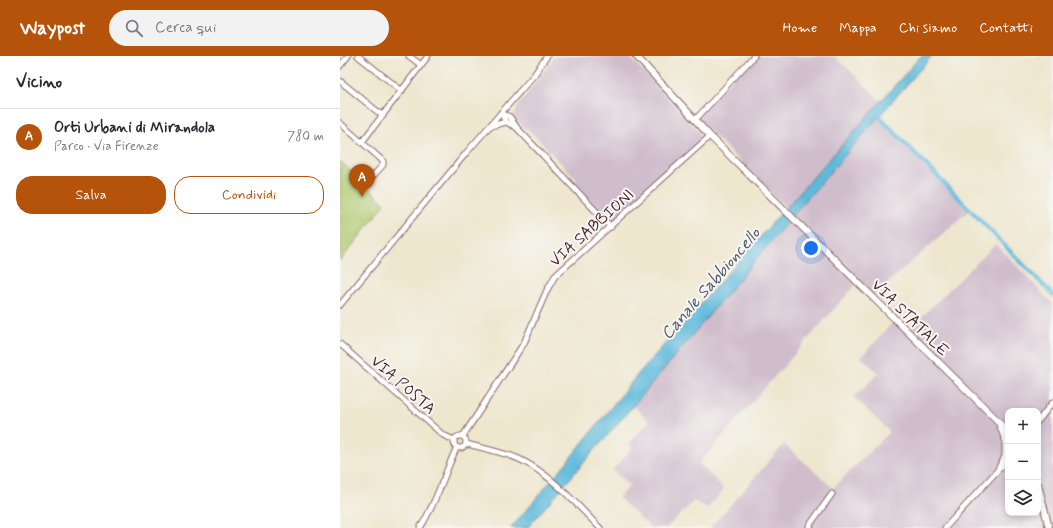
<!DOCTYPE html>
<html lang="it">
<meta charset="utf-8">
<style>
:root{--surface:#fff;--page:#f2f2f3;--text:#2b2b33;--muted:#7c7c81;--line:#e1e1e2;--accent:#b45309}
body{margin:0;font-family:Mynerve,sans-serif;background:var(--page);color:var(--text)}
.controls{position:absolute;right:12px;bottom:12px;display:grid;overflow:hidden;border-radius:8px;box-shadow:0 2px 6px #0003}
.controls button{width:36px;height:36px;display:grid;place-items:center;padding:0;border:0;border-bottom:1px solid var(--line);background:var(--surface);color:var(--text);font:20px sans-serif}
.you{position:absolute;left:471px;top:192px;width:14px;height:14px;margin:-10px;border:3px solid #fff;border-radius:50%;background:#1a73e8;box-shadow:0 0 0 6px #1a73e833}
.badge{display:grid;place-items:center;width:26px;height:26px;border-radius:50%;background:var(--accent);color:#fff;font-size:13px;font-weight:700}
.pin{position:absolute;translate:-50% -33px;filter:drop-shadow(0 1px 2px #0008)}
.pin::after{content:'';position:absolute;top:21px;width:14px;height:12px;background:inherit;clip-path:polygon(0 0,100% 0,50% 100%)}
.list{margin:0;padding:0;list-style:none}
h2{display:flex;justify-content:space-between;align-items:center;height:52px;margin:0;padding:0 16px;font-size:17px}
h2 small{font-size:13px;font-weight:400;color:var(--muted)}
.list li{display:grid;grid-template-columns:26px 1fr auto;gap:12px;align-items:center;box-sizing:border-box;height:56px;padding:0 16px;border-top:1px solid var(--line)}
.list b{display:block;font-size:15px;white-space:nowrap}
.list p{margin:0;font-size:13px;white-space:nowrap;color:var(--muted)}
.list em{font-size:13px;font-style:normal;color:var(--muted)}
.actions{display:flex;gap:8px;padding:12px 16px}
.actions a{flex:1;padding:9px 0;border:1px solid var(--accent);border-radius:16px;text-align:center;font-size:14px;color:var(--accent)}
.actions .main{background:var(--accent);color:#fff}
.icon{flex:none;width:22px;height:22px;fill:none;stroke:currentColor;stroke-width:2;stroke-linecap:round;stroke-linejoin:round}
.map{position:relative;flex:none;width:713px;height:472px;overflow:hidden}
header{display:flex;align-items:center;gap:24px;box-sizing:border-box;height:56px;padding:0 20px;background:var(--accent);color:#fff}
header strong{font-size:19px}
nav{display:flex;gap:22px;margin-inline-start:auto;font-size:14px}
.search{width:280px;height:36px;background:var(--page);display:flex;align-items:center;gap:10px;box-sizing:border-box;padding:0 14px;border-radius:22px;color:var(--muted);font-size:15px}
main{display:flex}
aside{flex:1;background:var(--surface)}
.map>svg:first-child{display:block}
</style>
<header>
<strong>Waypost</strong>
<div class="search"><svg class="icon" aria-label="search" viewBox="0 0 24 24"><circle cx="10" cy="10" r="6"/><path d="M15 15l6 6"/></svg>Cerca qui</div>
<nav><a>Home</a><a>Mappa</a><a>Chi siamo</a><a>Contatti</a></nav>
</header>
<main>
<aside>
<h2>Vicino<small></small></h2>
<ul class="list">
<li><span class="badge">A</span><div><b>Orti Urbani di Mirandola</b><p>Parco · Via Firenze</p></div><em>780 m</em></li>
</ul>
<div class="actions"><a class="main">Salva</a><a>Condividi</a></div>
</aside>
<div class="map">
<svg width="713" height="472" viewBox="0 0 713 472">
<rect width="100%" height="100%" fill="#f6f6f2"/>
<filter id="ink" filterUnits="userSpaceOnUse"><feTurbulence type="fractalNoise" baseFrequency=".025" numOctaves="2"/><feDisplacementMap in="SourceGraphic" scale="8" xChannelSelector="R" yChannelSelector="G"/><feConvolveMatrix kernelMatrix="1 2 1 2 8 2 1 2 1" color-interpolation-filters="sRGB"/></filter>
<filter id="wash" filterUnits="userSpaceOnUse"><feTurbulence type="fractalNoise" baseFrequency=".012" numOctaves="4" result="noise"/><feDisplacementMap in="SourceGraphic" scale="16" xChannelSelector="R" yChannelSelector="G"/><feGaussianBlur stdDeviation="0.9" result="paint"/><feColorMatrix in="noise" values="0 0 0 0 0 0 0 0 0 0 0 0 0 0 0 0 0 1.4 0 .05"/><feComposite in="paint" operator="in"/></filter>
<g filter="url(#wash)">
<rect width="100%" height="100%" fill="#eee6cd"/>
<g fill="#d0bdcc" fill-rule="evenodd">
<polygon points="215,0 289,0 359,76 360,82 358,87 272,168 233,128 237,124 187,72 185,73 180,67 179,68 174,60 178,50"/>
<polygon points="414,0 495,0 541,45 446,152 356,61"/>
<polygon points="538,61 631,153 533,240 518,226 359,407 384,433 368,452 354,445 326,472 311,472 278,441 290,430 272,415 293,391 289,387 309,365 293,350 459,152"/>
<path d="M656,188L713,248V472H370L444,388L493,432L550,376L514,341L539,317L521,301L555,264L567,275ZM668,355H698V457H668Z"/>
</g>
<polygon fill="#b0ca71" stroke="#7d744e" points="0,105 45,148 0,205"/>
<polygon fill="#5dbadb" stroke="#546c83" points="581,0 592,0 459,152 293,350 187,472 171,472 227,406 299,317"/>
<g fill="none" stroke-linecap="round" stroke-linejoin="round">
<polyline stroke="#5dbadb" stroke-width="4" points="537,58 713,239"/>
</g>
</g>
<g filter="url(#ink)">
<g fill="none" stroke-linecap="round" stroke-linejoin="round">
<defs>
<g id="minor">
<polyline points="18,0 62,35"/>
<polyline points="69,0 81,9"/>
<polyline points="0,10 8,0"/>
<polyline points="0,25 43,60"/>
<polyline points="161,57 170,61 177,72 271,171"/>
<polyline points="161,57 166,66 176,71"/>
<polyline points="355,64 414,0"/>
<polyline points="0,67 43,105 43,109 32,121"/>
<polyline points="151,70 166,66"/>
<polyline points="22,86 88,0"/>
<polyline points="0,249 127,96 194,19 207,0"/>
<polyline points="0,288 103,379 114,384"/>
<polyline points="698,365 713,346"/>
<polyline points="659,368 665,384 665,400"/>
<circle cx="120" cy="386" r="6"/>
<polyline points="123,380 184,287 207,234 215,220 370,80"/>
<path d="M126,388C143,392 162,396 179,403C211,418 235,447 260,472"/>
<polyline points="658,413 667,397"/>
<path d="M80,472C96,448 104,418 117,391"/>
<polyline points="471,472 469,470 492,438"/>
<polyline points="605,472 657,415 668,405"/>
</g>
<g id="major">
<polyline points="296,0 370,80 658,365 668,377"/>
<polyline points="698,428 709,472"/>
</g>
</defs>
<use href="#minor" stroke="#836564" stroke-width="7"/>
<use href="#major" stroke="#836564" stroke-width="8"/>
<use href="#minor" stroke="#fff" stroke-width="5"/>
<use href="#major" stroke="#fff" stroke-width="6"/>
</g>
</g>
<g text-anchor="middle" stroke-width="4" stroke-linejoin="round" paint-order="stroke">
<g font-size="16" fill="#4a1f2b" stroke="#f6f6f2">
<text transform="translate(251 171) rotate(-42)" y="6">VIA SABBIONI</text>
<text transform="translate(571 261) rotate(45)" y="6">VIA STATALE</text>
<text transform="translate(64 328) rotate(41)" y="6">VIA POSTA</text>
</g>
<g font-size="17" font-style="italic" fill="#515569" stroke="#f6f6f2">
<text transform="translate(370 227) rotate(-49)" y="6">Canale Sabbioncello</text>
</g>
</g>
</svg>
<div class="controls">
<button>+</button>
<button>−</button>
<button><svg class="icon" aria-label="layers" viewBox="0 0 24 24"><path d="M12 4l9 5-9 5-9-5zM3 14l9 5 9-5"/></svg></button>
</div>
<div class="you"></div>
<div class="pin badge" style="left:22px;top:141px">A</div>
</div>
</main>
